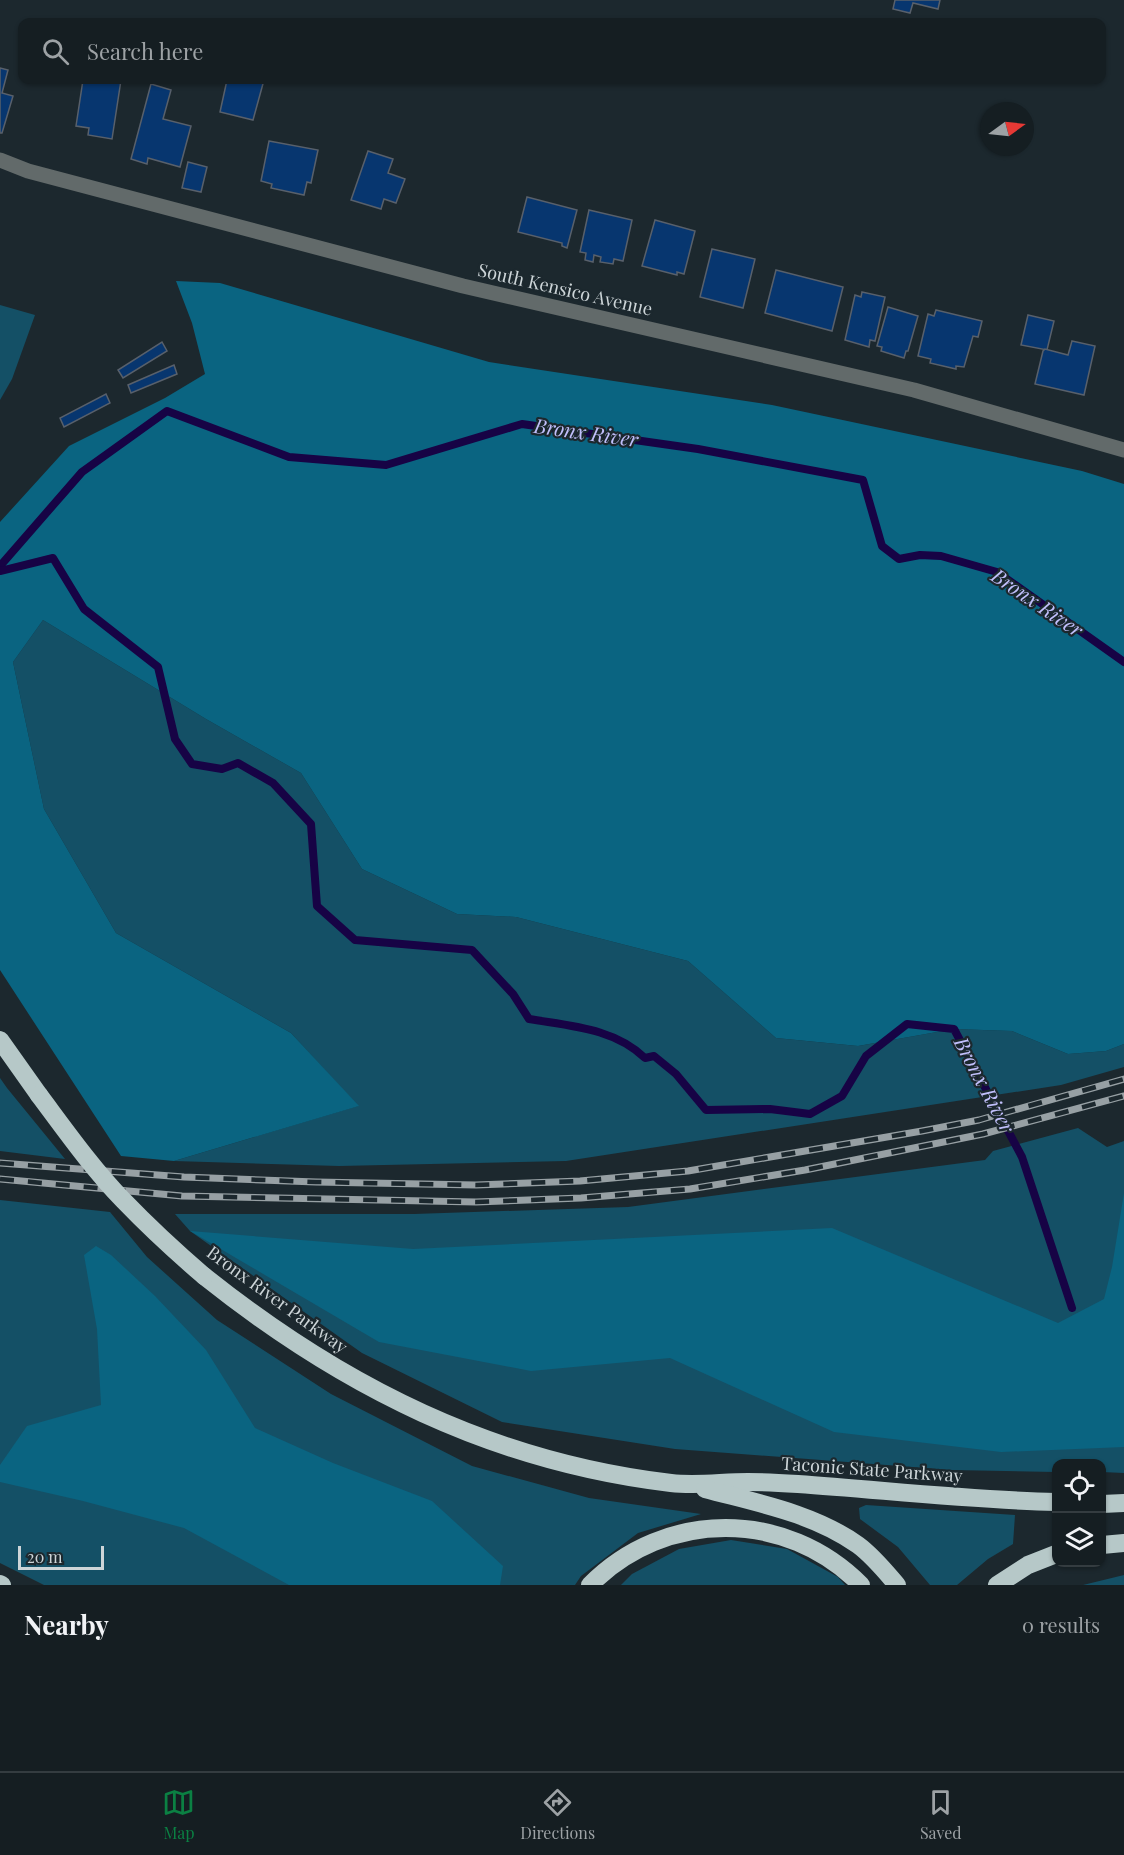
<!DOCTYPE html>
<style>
:root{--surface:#151e22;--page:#1e272a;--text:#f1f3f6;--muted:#9da2a5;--line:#343c40;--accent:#0b8043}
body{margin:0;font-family:"Playfair Display",serif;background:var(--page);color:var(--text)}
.controls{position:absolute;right:18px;bottom:18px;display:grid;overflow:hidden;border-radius:12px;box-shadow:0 2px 4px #0004}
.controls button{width:54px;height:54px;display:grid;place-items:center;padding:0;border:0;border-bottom:2px solid var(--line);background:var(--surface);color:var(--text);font:30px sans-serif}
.compass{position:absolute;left:980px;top:102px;width:54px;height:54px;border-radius:50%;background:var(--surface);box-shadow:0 2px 4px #0004;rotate:75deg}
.scale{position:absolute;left:18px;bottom:15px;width:86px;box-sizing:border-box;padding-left:6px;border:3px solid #cdd5d8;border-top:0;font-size:16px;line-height:21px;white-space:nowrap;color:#cdd5d8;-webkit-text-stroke:4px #1c282e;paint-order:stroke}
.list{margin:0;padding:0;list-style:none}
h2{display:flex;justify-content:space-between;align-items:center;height:78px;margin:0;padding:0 24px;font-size:26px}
h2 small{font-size:20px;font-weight:400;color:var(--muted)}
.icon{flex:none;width:33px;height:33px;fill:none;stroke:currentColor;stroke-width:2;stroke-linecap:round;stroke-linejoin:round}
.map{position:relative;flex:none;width:1124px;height:1585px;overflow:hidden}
.search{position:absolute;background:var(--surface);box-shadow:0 2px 4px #0004;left:18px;right:18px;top:18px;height:66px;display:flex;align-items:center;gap:15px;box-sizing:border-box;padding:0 21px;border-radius:12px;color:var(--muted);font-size:22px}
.sheet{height:186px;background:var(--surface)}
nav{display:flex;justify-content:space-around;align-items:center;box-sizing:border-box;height:84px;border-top:2px solid var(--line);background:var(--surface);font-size:16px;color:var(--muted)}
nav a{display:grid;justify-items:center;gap:3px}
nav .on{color:var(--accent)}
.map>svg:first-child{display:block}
</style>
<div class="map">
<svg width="1124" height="1585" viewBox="0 0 1124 1585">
<rect width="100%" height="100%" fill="#1c282e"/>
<g fill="#145066">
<polygon points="0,305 35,315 12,379 0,400"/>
<polygon points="43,620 206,719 301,773 362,869 457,914 516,917 688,961 776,1038 858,1046 954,1029 1012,1031 1068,1054 1106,1051 1124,1044 1124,1067 1061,1085 566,1161 339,1166 174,1161 358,1106 291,1033 116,933 44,809 13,662"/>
<polygon points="0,1078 7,1088 65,1159 0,1151"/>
<polygon points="1078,1128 1107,1147 1124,1141 1124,1473 1102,1472 1102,1464 1056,1464 1056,1472 952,1470 675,1449 502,1422 362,1353 190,1231 175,1214 414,1214 628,1207 985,1160 993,1151"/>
<polygon points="0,1200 110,1212 147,1257 217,1320 331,1394 472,1466 589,1498 701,1514 638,1533 581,1576 575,1585 44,1585 0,1563"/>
<polygon points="866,1505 1015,1515 1013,1544 988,1559 957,1585 930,1585 898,1547 860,1519 859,1508"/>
<polygon points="731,1540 787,1549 838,1577 845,1585 621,1585 632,1574 679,1549"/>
<polygon points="1124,1575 1124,1585 1083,1585"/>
</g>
<g fill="#0a6481">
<polygon points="176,281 220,283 489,362 772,405 1082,471 1124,484 1124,1044 1106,1051 1068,1054 1012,1031 954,1029 858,1046 776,1038 688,961 516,917 457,914 362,869 301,773 206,719 43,620 13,662 44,809 116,933 291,1033 359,1106 174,1161 121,1156 0,970 0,522 69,446 165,398 205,374 192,323"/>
<polygon points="1124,1193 1124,1447 1001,1452 834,1432 670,1358 531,1371 379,1342 190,1231 413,1249 832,1228 1058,1323 1104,1299 1112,1267"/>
<polygon points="96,1246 111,1255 155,1296 206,1350 255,1428 333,1463 432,1501 503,1566 500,1585 289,1585 184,1528 83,1501 0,1482 0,1465 27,1426 101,1405 97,1329 84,1255"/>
</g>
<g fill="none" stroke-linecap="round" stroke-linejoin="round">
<g stroke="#170345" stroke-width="8">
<polyline points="0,566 82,472 167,411 289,457 386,465 522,424 698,449 863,480 882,546 899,559 920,555 941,556 997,572 1124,662"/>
<path d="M0,571L53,558L84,609L158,667L175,739L192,764L222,769L238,763L273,783L311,824L317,906L355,940L472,950L513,994L529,1019C570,1026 614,1028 645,1058L654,1056L676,1074L706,1110L770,1109L810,1114L842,1096L866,1056L907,1024L954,1029L1022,1157L1072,1308"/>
</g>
</g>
<g fill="#07366f" stroke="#58606b" stroke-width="1.5">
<polygon points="895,0 940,0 938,9 913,3 910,13 893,9"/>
<polygon points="0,68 8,70 2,93 13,96 2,133 0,133"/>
<polygon points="83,80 121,80 112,139 88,135 89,128 76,126"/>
<polygon points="227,80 264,80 253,120 220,112"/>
<polygon points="151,84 171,90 163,119 191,126 180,167 148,158 147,164 131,159"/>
<polygon points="269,141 318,150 311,183 307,182 304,195 271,188 272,184 261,181"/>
<polygon points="368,151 393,159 388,173 405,179 396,203 384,199 381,209 351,200"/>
<polygon points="188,162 207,167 201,192 182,188"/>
<polygon points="527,197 577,210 567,248 562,246 562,243 518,232"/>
<polygon points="589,210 632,220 623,261 614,259 613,264 600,262 601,257 594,255 593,262 585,260 586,253 580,252"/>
<polygon points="655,220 695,231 684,274 677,272 677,275 642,266"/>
<polygon points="712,249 755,259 743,308 700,297"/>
<polygon points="776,270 843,287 832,331 765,313"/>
<polygon points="862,292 885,297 875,341 870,340 869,347 845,340 855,295 861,297"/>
<polygon points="888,307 918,316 908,351 906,351 904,358 881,351 882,347 877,346"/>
<polygon points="936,310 982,321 978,337 973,336 964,367 956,366 956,369 930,363 931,359 918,356 928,314 934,316"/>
<polygon points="1028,315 1054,321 1047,350 1021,345"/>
<polygon points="1072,341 1095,346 1084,395 1035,384 1043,351 1045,349 1068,355"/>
<polygon points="162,342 167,351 123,378 118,370"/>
<polygon points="174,365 177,374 131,393 128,385"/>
<polygon points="106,394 110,403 64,427 60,418"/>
</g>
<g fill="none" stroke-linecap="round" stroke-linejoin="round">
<polyline stroke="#626a6a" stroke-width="15" points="0,160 28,171 463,286 914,390 1124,450"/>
<g stroke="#b6c8c8" stroke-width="18">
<polyline points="0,1040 39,1095"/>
<path d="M204,1276C343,1387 493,1462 671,1483C697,1486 722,1482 748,1482C765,1482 782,1483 798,1484C884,1490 970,1500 1056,1502"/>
<path d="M705,1489C757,1503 813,1513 858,1545C873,1556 885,1571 897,1585"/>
<polyline points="1102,1504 1124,1503"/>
<polyline points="1102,1545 1124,1543"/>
<polyline points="0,1584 2,1585"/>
<path d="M590,1585C665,1509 786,1509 861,1585"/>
<polyline points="997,1585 1028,1565 1056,1554"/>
</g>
<defs>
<g id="rail">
<polyline points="0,1163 184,1177 316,1182 476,1185 580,1181 688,1171 922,1131 979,1120 1124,1079"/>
<polyline points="0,1179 182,1196 476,1202 581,1198 690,1189 805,1170 983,1134 1124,1096"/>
</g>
</defs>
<use href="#rail" stroke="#97a0a4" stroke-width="7"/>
<use href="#rail" stroke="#1c282e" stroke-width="4.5" stroke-dasharray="14" stroke-linecap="butt"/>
<path stroke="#b6c8c8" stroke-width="18" d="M39,1095C66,1131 92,1168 123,1200C149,1227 176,1252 204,1276"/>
</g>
<g text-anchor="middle" stroke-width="4.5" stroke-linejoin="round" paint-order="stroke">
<g font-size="18" fill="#cdd5d8" stroke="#1c282e">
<text transform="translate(565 290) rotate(13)" y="6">South Kensico Avenue</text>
<text transform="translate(277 1300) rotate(36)" y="6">Bronx River Parkway</text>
<text transform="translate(872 1470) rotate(4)" y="6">Taconic State Parkway</text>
</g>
<g font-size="20" font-style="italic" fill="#c1bffb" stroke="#1c282e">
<text transform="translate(586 433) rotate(8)" y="7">Bronx River</text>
<text transform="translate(1037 603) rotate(34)" y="7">Bronx River</text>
<text transform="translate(984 1085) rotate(62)" y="7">Bronx River</text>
</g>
</g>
</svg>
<div class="controls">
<button><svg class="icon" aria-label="locate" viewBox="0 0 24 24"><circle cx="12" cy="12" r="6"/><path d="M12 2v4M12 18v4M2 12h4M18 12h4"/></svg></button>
<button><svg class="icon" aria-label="layers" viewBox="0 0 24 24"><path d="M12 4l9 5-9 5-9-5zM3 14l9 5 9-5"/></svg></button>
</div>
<svg class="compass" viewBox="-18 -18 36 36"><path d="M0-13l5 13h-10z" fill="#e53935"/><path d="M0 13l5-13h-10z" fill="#9da2a5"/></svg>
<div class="scale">20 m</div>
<div class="search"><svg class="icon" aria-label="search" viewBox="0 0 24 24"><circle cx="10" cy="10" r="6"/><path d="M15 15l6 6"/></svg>Search here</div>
</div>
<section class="sheet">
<h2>Nearby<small>0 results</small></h2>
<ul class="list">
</ul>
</section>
<nav>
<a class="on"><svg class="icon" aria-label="map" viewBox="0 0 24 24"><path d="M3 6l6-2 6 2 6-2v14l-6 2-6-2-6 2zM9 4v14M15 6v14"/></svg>Map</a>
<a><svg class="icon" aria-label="directions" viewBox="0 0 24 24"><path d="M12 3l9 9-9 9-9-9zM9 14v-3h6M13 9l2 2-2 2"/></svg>Directions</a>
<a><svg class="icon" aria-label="saved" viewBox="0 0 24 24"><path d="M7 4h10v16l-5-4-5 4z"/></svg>Saved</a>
</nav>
